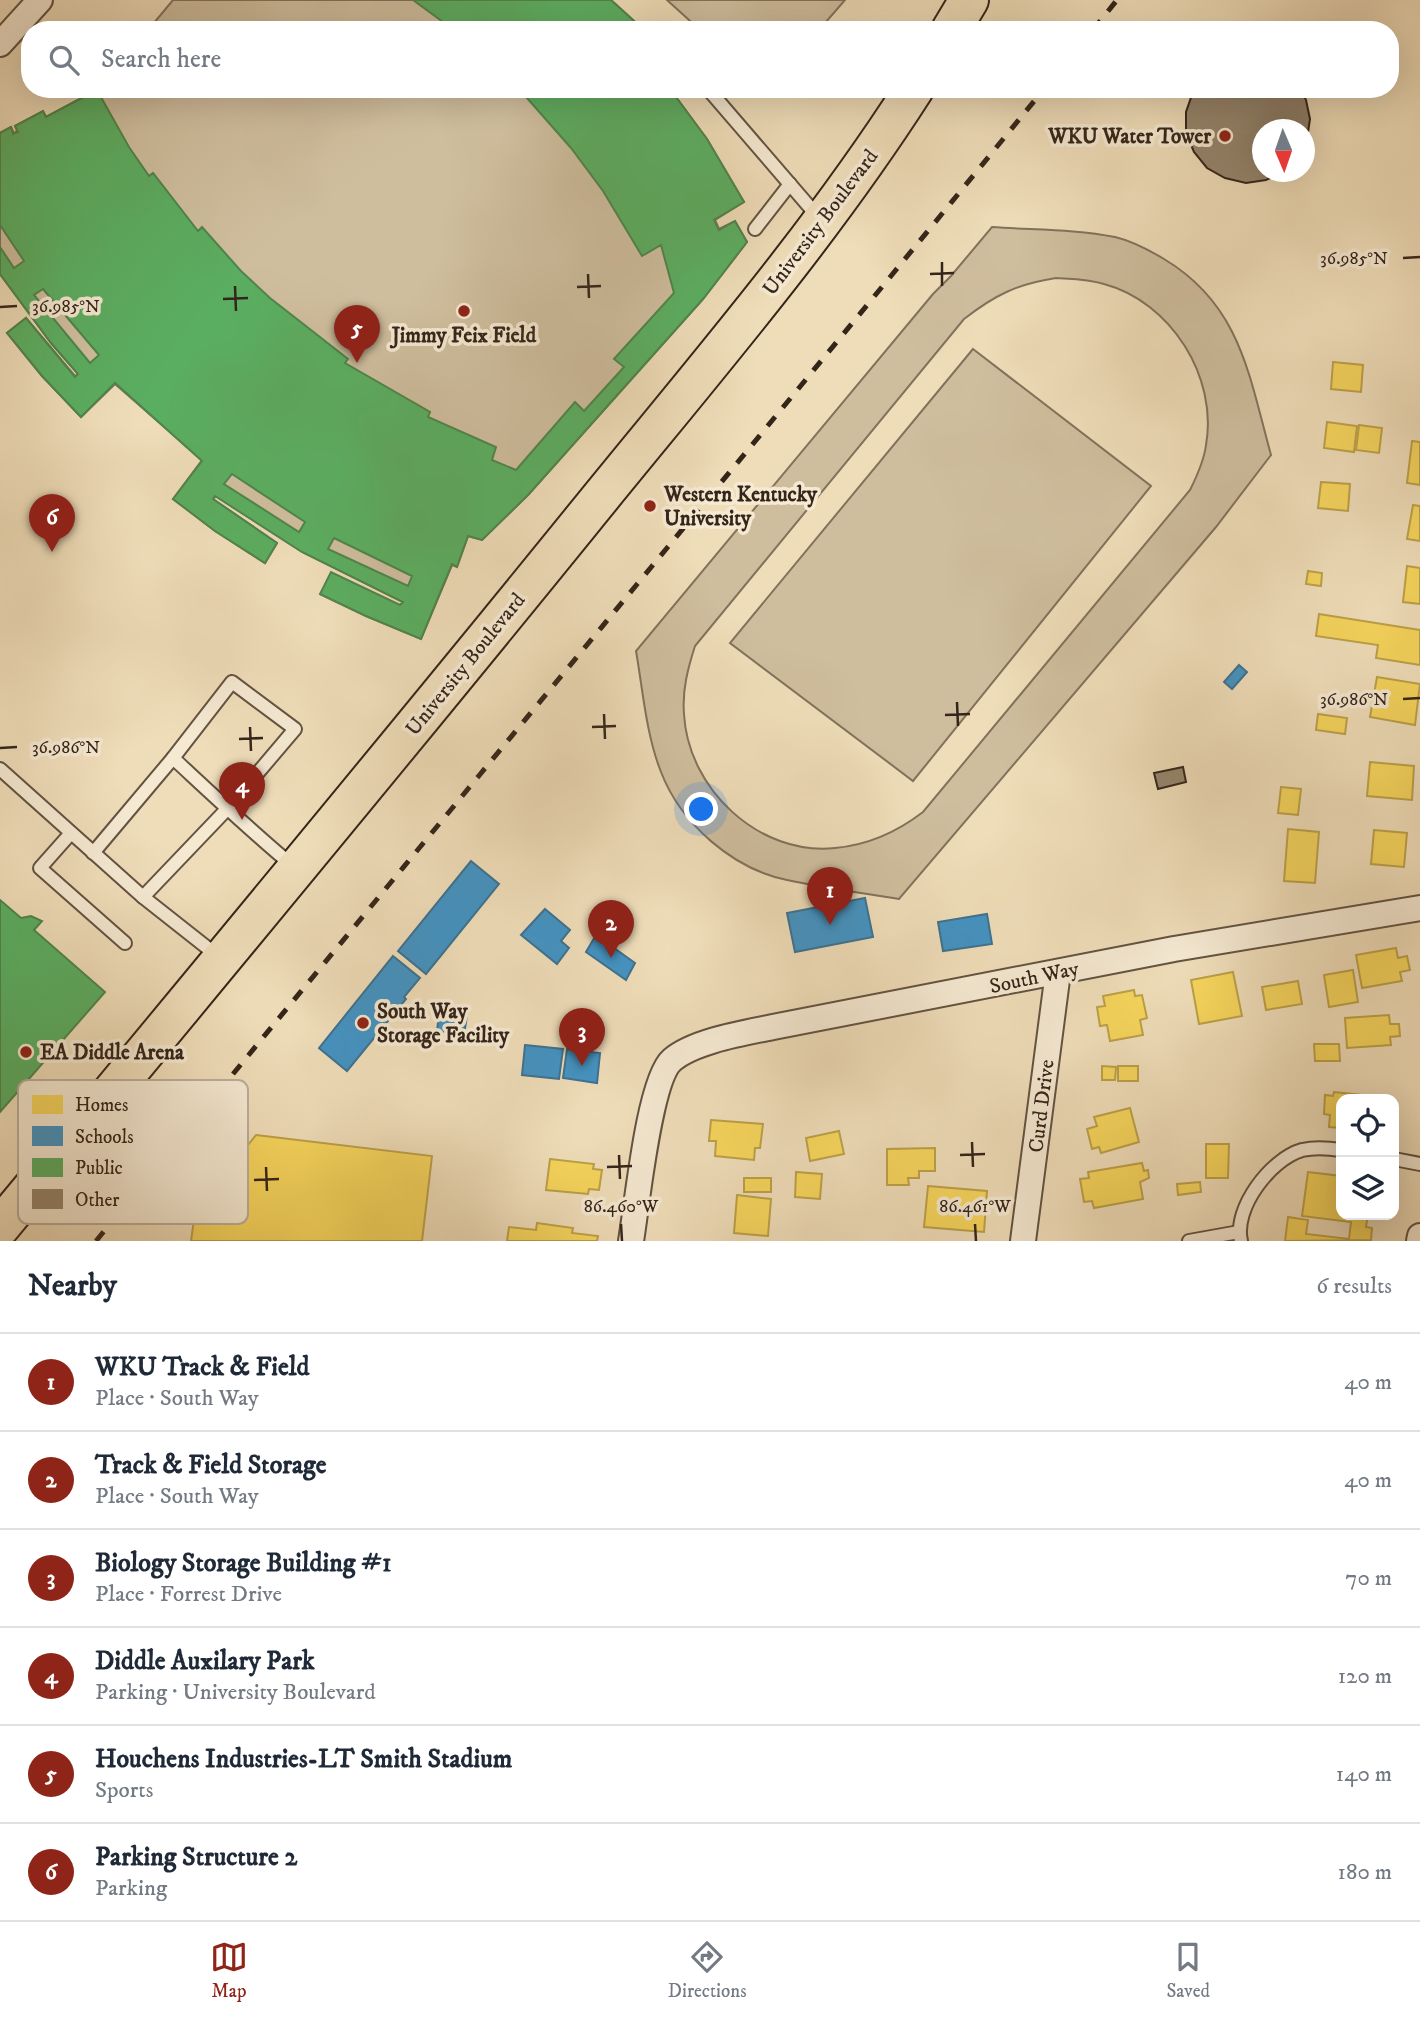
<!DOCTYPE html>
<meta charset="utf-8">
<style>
:root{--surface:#fff;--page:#f6f6f7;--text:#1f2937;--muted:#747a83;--line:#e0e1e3;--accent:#8f2418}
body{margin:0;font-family:"IM FELL DW Pica",serif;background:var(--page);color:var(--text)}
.controls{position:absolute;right:21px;bottom:21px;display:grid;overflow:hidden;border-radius:14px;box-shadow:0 7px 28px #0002}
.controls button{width:63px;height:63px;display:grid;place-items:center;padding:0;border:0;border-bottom:2px solid var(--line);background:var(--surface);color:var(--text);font:35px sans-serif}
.compass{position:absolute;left:1252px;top:119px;width:63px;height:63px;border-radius:50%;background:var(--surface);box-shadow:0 7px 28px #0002;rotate:178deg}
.you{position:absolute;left:702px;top:810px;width:24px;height:24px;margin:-18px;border:5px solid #fff;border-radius:50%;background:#1a73e8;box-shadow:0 0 0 10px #1a73e833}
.badge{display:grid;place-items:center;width:46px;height:46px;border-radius:50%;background:var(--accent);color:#fff;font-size:23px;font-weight:700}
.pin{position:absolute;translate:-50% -58px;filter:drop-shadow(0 2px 4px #0008)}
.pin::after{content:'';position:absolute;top:37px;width:24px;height:21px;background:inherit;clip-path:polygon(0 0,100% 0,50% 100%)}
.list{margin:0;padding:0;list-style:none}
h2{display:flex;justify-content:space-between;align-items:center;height:91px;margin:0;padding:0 28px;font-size:30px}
h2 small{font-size:23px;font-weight:400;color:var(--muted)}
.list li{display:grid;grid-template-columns:46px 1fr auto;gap:21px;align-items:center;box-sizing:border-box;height:98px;padding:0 28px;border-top:2px solid var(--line)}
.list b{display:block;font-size:26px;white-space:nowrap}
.list p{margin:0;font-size:23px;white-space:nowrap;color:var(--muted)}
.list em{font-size:23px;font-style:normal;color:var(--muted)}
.icon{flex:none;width:38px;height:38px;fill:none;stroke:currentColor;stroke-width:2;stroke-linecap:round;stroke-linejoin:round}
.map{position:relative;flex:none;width:1420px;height:1241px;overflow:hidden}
.search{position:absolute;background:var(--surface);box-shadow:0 7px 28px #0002;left:21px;right:21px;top:21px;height:77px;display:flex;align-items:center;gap:18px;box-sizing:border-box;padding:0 24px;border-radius:28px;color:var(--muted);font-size:26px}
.sheet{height:679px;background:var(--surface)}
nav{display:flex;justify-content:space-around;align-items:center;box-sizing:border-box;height:98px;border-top:2px solid var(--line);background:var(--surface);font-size:19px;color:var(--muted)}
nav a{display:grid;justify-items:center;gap:4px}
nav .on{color:var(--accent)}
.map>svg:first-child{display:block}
</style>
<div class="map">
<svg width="1420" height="1241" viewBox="0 0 1420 1241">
<rect width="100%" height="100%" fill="#efddb9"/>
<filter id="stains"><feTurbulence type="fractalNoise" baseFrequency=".00286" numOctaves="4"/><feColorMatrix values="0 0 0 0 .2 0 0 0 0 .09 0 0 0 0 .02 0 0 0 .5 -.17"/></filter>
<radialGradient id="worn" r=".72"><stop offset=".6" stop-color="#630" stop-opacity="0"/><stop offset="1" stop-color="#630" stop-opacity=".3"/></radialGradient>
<g fill="#cfbe9e" stroke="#82725c" stroke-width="2" fill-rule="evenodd">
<polygon points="173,0 611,0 644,30 148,30"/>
<polygon points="667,0 845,0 819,30 700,30"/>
<polygon points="98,89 670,89 707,139 744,202 715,220 719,229 735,221 747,242 703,299 528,495 482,540 468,536 457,567 452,565 421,639 366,616 320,594 400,605 403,602 302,552 216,496 213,499 277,543 265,563 215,531 173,499 202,460 115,384 81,417 42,376 7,333 26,318 75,376 78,374 51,343 0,274 0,133 11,127 14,133 17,131 15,126 43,111 46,117"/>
<path d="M992,227C1033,230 1075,229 1115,237C1132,241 1149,250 1164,259C1241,305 1249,376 1271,455L1216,527L899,899C862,893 824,888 787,880C733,869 681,824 661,772C646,734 643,691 636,651L933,294L951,276ZM1056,278C1072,279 1088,279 1104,284C1171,302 1218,377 1206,445C1204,461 1197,476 1190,490L923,812C897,832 869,845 835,848C759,856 688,789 684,714C682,690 688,668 695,646L964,319C995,295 1017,284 1056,278Z"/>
<polygon points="973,349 1151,486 913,781 730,643"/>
</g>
<g fill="#f6d55c" stroke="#bca048" stroke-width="2">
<polygon points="1333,362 1363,365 1361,392 1331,389"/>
<polygon points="1327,422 1357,426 1354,452 1324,448"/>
<polygon points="1359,425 1382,428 1379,453 1356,450"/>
<polygon points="1412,441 1420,442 1420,485 1407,483"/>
<polygon points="1321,482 1350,484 1348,511 1318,508"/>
<polygon points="1413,505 1420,506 1420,541 1407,539"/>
<polygon points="1407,566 1420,568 1420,604 1403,602"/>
<polygon points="1308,571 1322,573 1321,586 1306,584"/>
<polygon points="1319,614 1420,630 1420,665 1376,658 1378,645 1316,636"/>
<polygon points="1377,677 1420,684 1415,725 1370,717"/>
<polygon points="1318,714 1347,718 1345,734 1316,730"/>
<polygon points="1370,762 1414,766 1412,800 1367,796"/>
<polygon points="1281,787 1301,789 1298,815 1278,813"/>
<polygon points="1288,829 1319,832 1315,883 1284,881"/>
<polygon points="1374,830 1407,833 1404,867 1371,864"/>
<polygon points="1396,948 1398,958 1407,956 1410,970 1400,972 1402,981 1362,988 1356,955"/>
<polygon points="1353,970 1358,1002 1329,1007 1324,975"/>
<polygon points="1233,972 1242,1016 1199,1024 1191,980"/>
<polygon points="1298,981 1302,1004 1266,1010 1262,987"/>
<polygon points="1134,990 1135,996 1142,995 1147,1018 1140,1020 1143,1035 1110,1041 1107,1025 1100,1026 1097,1007 1105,1006 1103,996"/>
<polygon points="1389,1015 1390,1024 1399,1024 1400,1036 1390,1037 1391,1045 1347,1048 1345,1018"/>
<polygon points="1314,1044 1339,1044 1340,1061 1315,1061"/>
<polygon points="1102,1066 1116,1067 1115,1080 1102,1080"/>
<rect x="1118" y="1066" width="20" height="15"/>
<polygon points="1334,1092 1389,1098 1389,1099 1341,1099 1341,1128 1329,1127 1330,1115 1324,1114 1325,1095 1333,1096"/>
<polygon points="1130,1108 1139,1142 1101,1153 1099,1147 1092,1149 1087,1129 1097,1126 1094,1117"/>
<polygon points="711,1120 763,1124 760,1148 755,1148 754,1160 715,1156 716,1141 709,1141"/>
<polygon points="839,1131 844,1154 810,1161 806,1138"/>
<polygon points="256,1135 432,1156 422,1241 191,1241 195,1212"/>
<polygon points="1206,1144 1229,1144 1228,1178 1206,1178"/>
<polygon points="935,1148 935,1171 919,1171 919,1178 908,1178 909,1185 887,1185 887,1149"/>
<polygon points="550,1159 594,1164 593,1169 602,1170 599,1190 589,1189 588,1194 546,1190"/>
<polygon points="1142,1163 1144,1171 1148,1170 1149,1178 1140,1182 1143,1199 1094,1208 1092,1201 1084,1202 1080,1179 1089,1178 1088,1172"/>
<polygon points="796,1172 822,1174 820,1199 795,1197"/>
<polygon points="1308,1172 1341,1176 1341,1215 1368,1215 1366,1227 1372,1228 1371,1240 1285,1241 1288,1217 1308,1220 1306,1234 1349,1239 1351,1222 1302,1216"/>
<rect x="744" y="1178" width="27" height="14"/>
<polygon points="1200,1182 1201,1192 1178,1195 1177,1184"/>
<polygon points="928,1186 987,1191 984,1232 924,1227"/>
<polygon points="737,1195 771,1199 768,1236 734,1233"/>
<polygon points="537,1223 573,1228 572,1233 598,1236 597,1241 507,1241 509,1227 536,1230"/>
</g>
<g fill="#4393c3" stroke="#3e7290" stroke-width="2">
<polygon points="1239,665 1247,672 1232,689 1224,682"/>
<polygon points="471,861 499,884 426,974 398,951"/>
<polygon points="865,898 873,937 795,952 787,913"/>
<polygon points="545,909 570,930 561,941 569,948 557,964 521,935"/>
<polygon points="987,914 992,944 943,951 938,922"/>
<polygon points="596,935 635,963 626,980 586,952"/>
<polygon points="393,956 420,978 404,997 406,999 347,1071 319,1048"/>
<polygon points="440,1006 468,1009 464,1035 437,1031"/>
<polygon points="525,1045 563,1049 559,1079 522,1075"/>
<polygon points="567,1049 600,1053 597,1083 563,1078"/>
</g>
<g fill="#5aae61" stroke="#4f854c" stroke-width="2" fill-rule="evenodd">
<polygon points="413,0 611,0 644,30 454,30"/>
<path d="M519,89H670L707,139L744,202L714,220L719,230L735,221L747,242L703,299L528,495L482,540L468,536L457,567L452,564L421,639L366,616L320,594L331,572L400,605L403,602L302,552L215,496L213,499L277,543L265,563L215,531L173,499L202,461L115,383L81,417L42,376L7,333L26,318L75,377L78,374L51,343L0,274V247L14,268L24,261L0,225V133L11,127L13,134L18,132L15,126L43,111L46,117L97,90L129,147L149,176L153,173L198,231L202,227L241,271L270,298L348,359L345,363L430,412L428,417L496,447L492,460L516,470L575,402L584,411L624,367L614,359L674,293L661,245L642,256L603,191L571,148ZM43,289L99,355L90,363L34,295ZM232,474L305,522L299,532L224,484ZM334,538L412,576L408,586L328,549Z"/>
<polygon points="0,900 21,918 31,916 42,921 34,930 105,992 0,1112"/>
</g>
<g fill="#95856d" stroke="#34251a" stroke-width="2">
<polygon points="1194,89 1301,89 1306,100 1310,119 1307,139 1304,144 1304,130 1262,130 1262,172 1283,172 1266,180 1246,183 1225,178 1207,168 1194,152 1186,133 1186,112"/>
<polygon points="1183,767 1186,782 1158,789 1154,773"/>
</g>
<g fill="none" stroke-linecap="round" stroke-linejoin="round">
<defs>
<g id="service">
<polyline points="708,89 819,218"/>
<polyline points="755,229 790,184"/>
<polyline points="0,769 143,897 219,957"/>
<polyline points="71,833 40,868 125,943"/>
<polyline points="93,853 173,758"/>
<path d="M143,897L228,808L295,729L232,682L173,758C213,795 252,832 293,866"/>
<polyline points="1394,1159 1420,1164"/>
<polyline points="1189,1241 1239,1232"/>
<path d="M1241,1241C1233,1208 1271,1159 1302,1150C1315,1147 1328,1148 1341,1150"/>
</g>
<g id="minor">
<polyline points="0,44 40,0"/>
<path d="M631,1241C637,1206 649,1080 672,1060C694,1041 744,1033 773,1027L1174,949L1420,908"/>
<polyline points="1023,1241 1058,972"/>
<polyline points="1419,1241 1420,1236"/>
</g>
<g id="primary">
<polyline points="951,30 969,0"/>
<path d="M0,1227C195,992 390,757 583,519C697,378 816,242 914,89"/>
</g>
</defs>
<use href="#service" stroke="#635342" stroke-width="16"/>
<use href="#minor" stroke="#635342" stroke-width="28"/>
<use href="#primary" stroke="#34251a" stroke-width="42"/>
<use href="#service" stroke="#f5e9d2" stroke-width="12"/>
<use href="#minor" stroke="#f5e9d2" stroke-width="24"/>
<use href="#primary" stroke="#efddb9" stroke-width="38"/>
<g stroke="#34251a" stroke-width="5" stroke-dasharray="12 12" stroke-linecap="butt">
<polyline points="1093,30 1117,0"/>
<path d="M96,1241C411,856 730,474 1044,89"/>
</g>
</g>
<path fill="none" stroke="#34251a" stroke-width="2.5" d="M1403,258L1420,257M942,262V286M588,274L589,298M930,274L954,273M235,286L236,311M577,287L601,286M223,299L248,298M0,307L17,306M1403,699L1420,698M957,702L958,726M604,714L605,739M945,715L970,714M250,727L251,751M592,727L616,726M239,739L263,738M0,748L17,747M972,1142L973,1167M619,1155L620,1179M960,1155L985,1154M266,1167L267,1191M607,1167L632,1166M254,1180L279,1179M621,1224L622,1241M975,1224L976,1241"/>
<g fill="#8f2418" stroke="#f5e9d2" stroke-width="2.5">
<circle cx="1225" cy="136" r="7"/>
<circle cx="464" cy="311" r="7"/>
<circle cx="650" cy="506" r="7"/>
<circle cx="363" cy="1023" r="7"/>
<circle cx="26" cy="1052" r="7"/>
</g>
<g text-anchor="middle" stroke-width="7" stroke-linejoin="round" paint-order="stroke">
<g font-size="21" font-weight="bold" fill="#34251a" stroke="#f5e9d2" text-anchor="start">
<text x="1211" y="143" text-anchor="end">WKU Water Tower</text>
<text x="464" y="342" text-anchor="middle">Jimmy Feix Field</text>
<text x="664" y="501">Western Kentucky<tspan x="664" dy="24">University</tspan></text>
<text x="377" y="1018">South Way<tspan x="377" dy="24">Storage Facility</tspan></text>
<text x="40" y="1059">EA Diddle Arena</text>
</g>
<g font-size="21" fill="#34251a" stroke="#f5e9d2">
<text transform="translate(820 222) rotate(-53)" y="7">University Boulevard</text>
<text transform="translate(465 664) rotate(-51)" y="7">University Boulevard</text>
<text transform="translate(1034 977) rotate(-12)" y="7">South Way</text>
<text transform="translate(1041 1106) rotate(-83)" y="7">Curd Drive</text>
</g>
</g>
<rect x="18" y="1080" width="230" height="144" rx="10" fill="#f5e9d2" stroke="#bbae9b" stroke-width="2"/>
<rect x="32" y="1095" width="31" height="19" fill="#f6d55c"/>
<rect x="32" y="1126" width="31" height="20" fill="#4393c3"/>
<rect x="32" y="1158" width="31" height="19" fill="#5aae61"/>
<rect x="32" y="1189" width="31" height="20" fill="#95856d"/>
<g font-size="19" fill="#34251a">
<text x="75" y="1111">Homes</text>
<text x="75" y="1143">Schools</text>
<text x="75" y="1174">Public</text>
<text x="75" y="1206">Other</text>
</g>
<g font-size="18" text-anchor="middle" fill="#34251a" stroke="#f5e9d2" stroke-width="7" stroke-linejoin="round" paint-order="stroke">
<text x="1354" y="264">36.985°N</text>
<text x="66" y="312">36.985°N</text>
<text x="1354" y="705">36.986°N</text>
<text x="66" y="753">36.986°N</text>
<text x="621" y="1212">86.460°W</text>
<text x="975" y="1212">86.461°W</text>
</g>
<rect width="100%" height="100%" filter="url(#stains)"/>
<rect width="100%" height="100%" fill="url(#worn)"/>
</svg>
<div class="controls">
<button><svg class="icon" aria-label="locate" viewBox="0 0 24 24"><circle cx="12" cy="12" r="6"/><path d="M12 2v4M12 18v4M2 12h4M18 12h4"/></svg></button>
<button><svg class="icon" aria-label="layers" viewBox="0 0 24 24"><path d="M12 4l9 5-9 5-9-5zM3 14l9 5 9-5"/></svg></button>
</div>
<svg class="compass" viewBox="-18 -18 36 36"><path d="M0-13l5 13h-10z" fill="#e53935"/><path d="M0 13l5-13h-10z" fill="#747a83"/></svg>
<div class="you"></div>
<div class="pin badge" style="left:830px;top:925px">1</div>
<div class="pin badge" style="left:611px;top:958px">2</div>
<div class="pin badge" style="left:582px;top:1066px">3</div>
<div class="pin badge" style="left:242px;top:820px">4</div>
<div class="pin badge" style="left:357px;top:363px">5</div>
<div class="pin badge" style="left:52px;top:552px">6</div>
<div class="search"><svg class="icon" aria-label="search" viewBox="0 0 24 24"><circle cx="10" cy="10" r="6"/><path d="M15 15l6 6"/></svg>Search here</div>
</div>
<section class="sheet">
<h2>Nearby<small>6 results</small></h2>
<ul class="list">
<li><span class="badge">1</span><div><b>WKU Track &amp; Field</b><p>Place · South Way</p></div><em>40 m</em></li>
<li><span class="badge">2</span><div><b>Track &amp; Field Storage</b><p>Place · South Way</p></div><em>40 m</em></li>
<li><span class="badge">3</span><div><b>Biology Storage Building #1</b><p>Place · Forrest Drive</p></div><em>70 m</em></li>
<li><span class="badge">4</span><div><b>Diddle Auxilary Park</b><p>Parking · University Boulevard</p></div><em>120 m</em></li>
<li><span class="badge">5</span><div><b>Houchens Industries-LT Smith Stadium</b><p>Sports</p></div><em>140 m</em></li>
<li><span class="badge">6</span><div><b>Parking Structure 2</b><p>Parking</p></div><em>180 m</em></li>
</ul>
</section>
<nav>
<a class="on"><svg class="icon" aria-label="map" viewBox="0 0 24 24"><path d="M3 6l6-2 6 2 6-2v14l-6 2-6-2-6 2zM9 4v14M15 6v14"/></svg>Map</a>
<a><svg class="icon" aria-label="directions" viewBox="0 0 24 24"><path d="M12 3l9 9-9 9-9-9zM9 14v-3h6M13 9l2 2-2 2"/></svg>Directions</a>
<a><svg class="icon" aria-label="saved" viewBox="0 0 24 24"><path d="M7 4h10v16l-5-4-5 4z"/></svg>Saved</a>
</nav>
